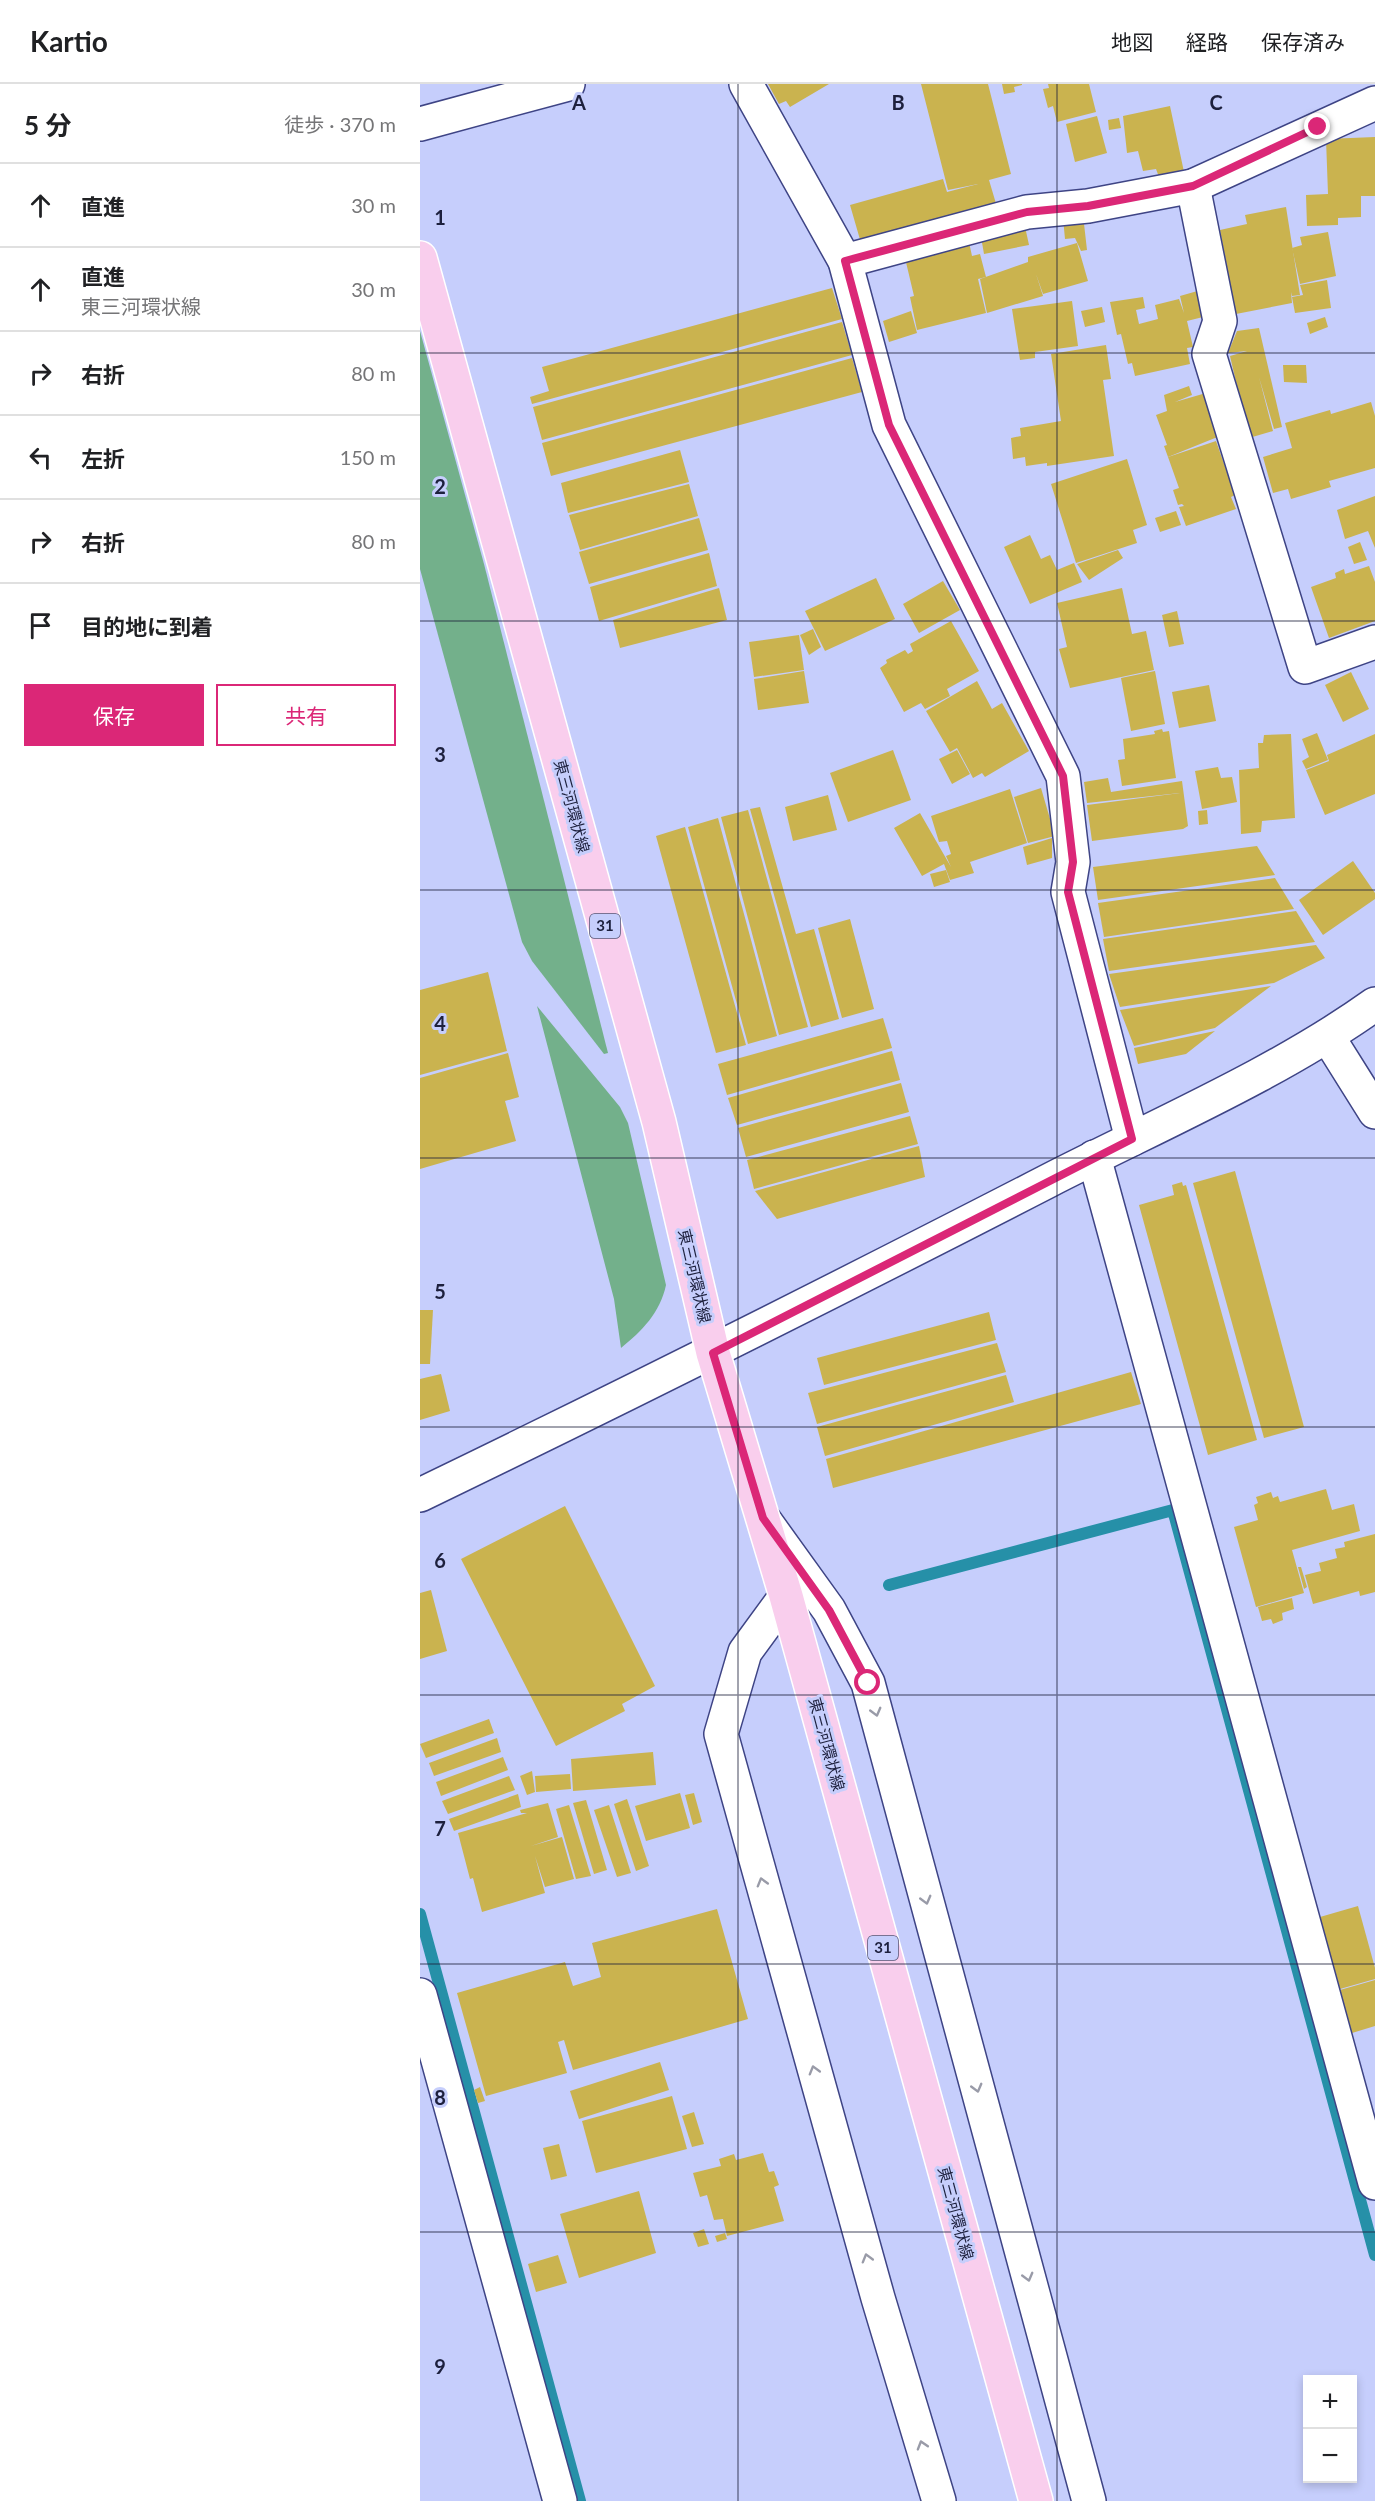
<!DOCTYPE html>
<html lang="ja">
<meta charset="utf-8">
<style>
:root{--surface:#fff;--page:#f6f6f6;--text:#202124;--muted:#757577;--line:#e0e0e0;--accent:#db2777}
body{margin:0;font-family:Lato,"Noto Sans JP",sans-serif;background:var(--page);color:var(--text)}
.controls{position:absolute;right:18px;bottom:18px;display:grid;overflow:hidden;border-radius:0px;box-shadow:0 3px 9px #0003}
.controls button{width:54px;height:54px;display:grid;place-items:center;padding:0;border:0;border-bottom:2px solid var(--line);background:var(--surface);color:var(--text);font:30px sans-serif}
.stop{position:absolute;width:18px;height:18px;margin:-14px;border:4px solid #db2777;border-radius:50%;background:#fff}
.stop.end{background:#db2777;border-color:#fff;box-shadow:0 2px 6px #0008}
.list{margin:0;padding:0;list-style:none}
h2{display:flex;justify-content:space-between;align-items:center;height:78px;margin:0;padding:0 24px;font-size:26px}
h2 small{font-size:20px;font-weight:400;color:var(--muted)}
.list li{display:grid;grid-template-columns:39px 1fr auto;gap:18px;align-items:center;box-sizing:border-box;height:84px;padding:0 24px;border-top:2px solid var(--line)}
.list b{display:block;font-size:22px;white-space:nowrap}
.list p{margin:0;font-size:20px;white-space:nowrap;color:var(--muted)}
.list em{font-size:20px;font-style:normal;color:var(--muted)}
.actions{display:flex;gap:12px;padding:18px 24px}
.actions a{flex:1;padding:14px 0;border:2px solid var(--accent);border-radius:0px;text-align:center;font-size:21px;color:var(--accent)}
.actions .main{background:var(--accent);color:#fff}
.icon{flex:none;width:33px;height:33px;fill:none;stroke:currentColor;stroke-width:2;stroke-linecap:round;stroke-linejoin:round}
.map{position:relative;flex:none;width:955px;height:2417px;overflow:hidden}
header{display:flex;align-items:center;gap:36px;box-sizing:border-box;height:84px;padding:0 30px;background:var(--surface);border-bottom:2px solid var(--line)}
header strong{font-size:28px}
nav{display:flex;gap:33px;margin-inline-start:auto;font-size:21px}
main{display:flex}
aside{flex:1;background:var(--surface)}
.map>svg:first-child{display:block}
</style>
<header>
<strong>Kartio</strong>
<nav><a>地図</a><a>経路</a><a>保存済み</a></nav>
</header>
<main>
<aside>
<h2>5 分<small>徒歩 · 370 m</small></h2>
<ul class="list">
<li><svg class="icon" aria-label="ahead" viewBox="0 0 24 24"><path d="M12 20V5M6 11l6-6 6 6"/></svg><div><b>直進</b></div><em>30 m</em></li>
<li><svg class="icon" aria-label="ahead" viewBox="0 0 24 24"><path d="M12 20V5M6 11l6-6 6 6"/></svg><div><b>直進</b><p>東三河環状線</p></div><em>30 m</em></li>
<li><svg class="icon" aria-label="right" viewBox="0 0 24 24"><path d="M7 20v-9h11M14 6l5 5-5 5"/></svg><div><b>右折</b></div><em>80 m</em></li>
<li><svg class="icon" aria-label="left" viewBox="0 0 24 24"><path d="M17 20v-9H6M10 6l-5 5 5 5"/></svg><div><b>左折</b></div><em>150 m</em></li>
<li><svg class="icon" aria-label="right" viewBox="0 0 24 24"><path d="M7 20v-9h11M14 6l5 5-5 5"/></svg><div><b>右折</b></div><em>80 m</em></li>
<li><svg class="icon" aria-label="arrive" viewBox="0 0 24 24"><path d="M6 21V4h12l-3 4 3 4H6"/></svg><div><b>目的地に到着</b></div></li>
</ul>
<div class="actions"><a class="main">保存</a><a>共有</a></div>
</aside>
<div class="map">
<svg width="955" height="2417" viewBox="0 0 955 2417">
<rect width="100%" height="100%" fill="#c6cefc"/>
<g fill="#73b08b">
<polygon points="0,247 64,480 188,969 184,970 112,877 102,858 0,485"/>
<path d="M117,922L200,1023L208,1039L246,1201C240,1229 222,1247 201,1264L194,1215Z"/>
</g>
<g fill="none" stroke-linecap="round" stroke-linejoin="round">
<g stroke="#2690a8" stroke-width="12">
<polyline points="469,1501 753,1426 955,2171"/>
<polyline points="0,1830 160,2417"/>
</g>
</g>
<g fill="#cab34f">
<polygon points="348,0 409,0 370,23 366,17 359,20"/>
<polygon points="501,0 568,0 591,90 569,96 577,123 441,159 430,121 523,95 527,108 558,100 528,106"/>
<polygon points="582,0 602,0 602,1 594,3 595,8 584,10"/>
<polygon points="628,0 669,0 676,28 637,38 633,22 628,24 623,5 629,4"/>
<polygon points="750,22 764,88 739,93 736,85 723,87 718,67 707,69 703,32"/>
<polygon points="677,32 687,69 655,78 646,40"/>
<polygon points="699,34 701,44 689,46 688,36"/>
<polygon points="955,53 955,112 941,112 941,133 918,134 918,141 887,142 886,111 908,110 906,55"/>
<polygon points="866,123 880,211 872,212 871,208 872,219 816,230 800,146 827,140 825,131"/>
<polygon points="663,131 667,166 661,167 655,154 645,155 643,134"/>
<polygon points="604,138 609,161 564,170 560,147"/>
<polygon points="908,148 916,192 880,200 872,164 882,161 880,153"/>
<polygon points="549,158 552,172 560,170 566,193 558,195 566,229 497,246 490,213 494,212 485,174"/>
<polygon points="657,159 668,197 623,210 616,190 623,212 567,229 560,195 608,178 608,173"/>
<polygon points="907,196 911,224 875,229 872,213 883,211 880,201"/>
<polygon points="412,204 422,235 112,320 110,313 129,307 122,283"/>
<polygon points="781,206 787,232 767,237 773,263 767,264 770,280 715,292 712,279 708,280 701,250 697,251 690,218 723,213 725,224 716,226 719,240 738,235 735,221 759,215 764,229 760,212"/>
<polygon points="652,217 658,262 615,268 615,274 600,276 592,225"/>
<polygon points="682,223 685,238 665,243 661,227"/>
<polygon points="491,227 497,249 469,258 463,237"/>
<polygon points="905,233 908,243 890,250 887,239"/>
<polygon points="422,238 432,271 122,356 113,323"/>
<polygon points="839,244 862,343 854,345 839,293 853,347 829,354 810,272 827,267 808,269 817,247"/>
<polygon points="686,261 691,295 683,296 694,372 627,382 627,379 606,382 605,373 593,375 591,354 601,352 600,344 641,337 631,270"/>
<polygon points="432,274 442,308 131,392 122,359"/>
<polygon points="863,281 886,281 887,299 864,298"/>
<polygon points="769,302 772,311 755,318 786,309 800,355 795,354 748,373 744,362 747,361 736,331 747,327 744,311"/>
<polygon points="951,318 955,332 955,384 909,397 911,403 871,415 868,405 853,409 843,373 872,364 865,339 910,326 911,330"/>
<polygon points="796,357 815,411 811,413 816,425 766,442 759,423 764,422 762,420 758,421 753,406 759,404 748,373"/>
<polygon points="260,366 269,398 148,429 141,399"/>
<polygon points="707,375 727,441 713,446 717,459 656,479 631,400"/>
<polygon points="269,400 278,432 160,466 149,431"/>
<polygon points="955,412 955,464 948,447 925,455 917,426"/>
<polygon points="756,427 761,441 740,448 735,434"/>
<polygon points="279,434 288,466 169,500 159,468"/>
<polygon points="610,451 621,475 630,471 637,486 654,479 662,498 610,520 584,463"/>
<polygon points="940,458 947,476 934,480 928,463"/>
<polygon points="698,466 703,474 669,496 657,480"/>
<polygon points="289,469 297,502 179,537 170,503"/>
<polygon points="949,482 955,498 955,537 909,554 891,503 916,494 915,489 924,485 925,490"/>
<polygon points="456,494 475,535 405,567 385,527"/>
<polygon points="523,497 540,526 499,549 483,520"/>
<polygon points="299,504 307,536 200,564 193,536"/>
<polygon points="702,504 712,550 726,547 734,586 650,604 639,565 647,563 637,519"/>
<polygon points="757,527 764,560 749,563 742,531"/>
<polygon points="531,537 559,587 527,605 530,612 505,625 501,619 484,628 460,584 467,579 466,576 485,566 488,570 493,567 490,560"/>
<polygon points="393,545 401,563 389,571 380,551"/>
<polygon points="379,551 384,586 334,593 329,558"/>
<polygon points="384,587 389,619 338,626 334,595"/>
<polygon points="735,587 745,640 711,647 701,594"/>
<polygon points="931,588 949,625 923,638 905,601"/>
<polygon points="557,597 572,625 582,619 609,667 565,693 562,689 553,694 537,664 530,668 506,627"/>
<polygon points="789,601 796,637 759,644 752,608"/>
<polygon points="742,645 743,648 749,647 756,694 702,702 698,676 705,675 703,655 735,650 734,647"/>
<polygon points="897,649 908,676 886,685 882,677 889,673 882,655"/>
<polygon points="871,650 875,734 842,737 841,748 821,750 819,686 839,684 838,659 843,659 844,651"/>
<polygon points="955,650 955,710 905,731 886,686 909,677 907,671"/>
<polygon points="473,666 491,716 428,738 410,689"/>
<polygon points="537,666 550,690 532,700 519,675"/>
<polygon points="798,683 801,694 812,693 817,718 782,725 775,687"/>
<polygon points="688,694 691,708 762,697 768,742 763,745 672,757 667,721 760,709 667,719 664,698"/>
<polygon points="621,704 635,752 608,759 594,713"/>
<polygon points="590,705 607,759 550,778 554,789 530,796 524,780 502,792 474,744 500,729 531,783 526,772 531,770 527,757 519,758 511,732"/>
<polygon points="408,711 417,746 373,757 365,723"/>
<polygon points="340,723 376,850 394,845 419,935 391,943 330,725"/>
<polygon points="328,726 388,943 359,951 301,733"/>
<polygon points="787,726 788,740 779,741 778,727"/>
<polygon points="298,734 357,952 328,960 268,743"/>
<polygon points="265,743 326,961 296,969 236,752"/>
<polygon points="632,754 632,774 607,781 603,763"/>
<polygon points="837,762 855,791 678,816 673,783"/>
<polygon points="933,777 955,809 955,815 903,851 879,816"/>
<polygon points="526,786 530,798 514,803 510,790"/>
<polygon points="855,794 874,825 684,853 678,819"/>
<polygon points="876,827 895,858 689,887 683,855"/>
<polygon points="430,835 454,925 422,934 398,844"/>
<polygon points="896,861 905,874 854,899 700,923 689,890"/>
<polygon points="68,888 87,967 0,991 0,906"/>
<polygon points="851,902 795,944 714,962 700,926"/>
<polygon points="463,934 472,964 307,1011 298,980"/>
<polygon points="795,947 766,970 718,980 714,964"/>
<polygon points="472,967 480,996 317,1041 308,1014"/>
<polygon points="88,969 99,1013 85,1017 96,1057 0,1085 0,994"/>
<polygon points="481,999 489,1028 326,1073 318,1044"/>
<polygon points="490,1032 498,1060 334,1105 327,1076"/>
<polygon points="499,1062 505,1093 357,1135 335,1107"/>
<polygon points="815,1087 884,1343 844,1354 773,1099"/>
<polygon points="762,1098 763,1102 766,1101 837,1356 788,1371 719,1121 754,1111 752,1101"/>
<polygon points="0,1226 13,1226 10,1280 0,1280"/>
<polygon points="569,1228 576,1256 404,1301 397,1274"/>
<polygon points="577,1259 586,1288 397,1340 388,1309"/>
<polygon points="711,1288 721,1320 413,1404 406,1375"/>
<polygon points="21,1290 30,1327 0,1336 0,1295"/>
<polygon points="586,1291 594,1318 405,1372 397,1343"/>
<polygon points="906,1405 912,1426 934,1420 940,1447 872,1466 884,1509 836,1523 814,1443 838,1436 834,1421 838,1419 836,1413 851,1408 853,1414 858,1412 860,1418"/>
<polygon points="145,1422 235,1602 202,1620 205,1627 136,1662 41,1475"/>
<polygon points="955,1450 955,1508 940,1512 939,1507 893,1520 885,1491 901,1487 899,1479 917,1474 915,1465 925,1463 924,1458"/>
<polygon points="878,1483 881,1483 887,1503 884,1505"/>
<polygon points="11,1506 27,1567 0,1575 0,1509"/>
<polygon points="872,1514 874,1525 862,1529 863,1536 853,1540 851,1535 842,1537 838,1523"/>
<polygon points="69,1635 74,1649 6,1674 0,1660"/>
<polygon points="77,1654 81,1668 14,1692 9,1679"/>
<polygon points="233,1668 236,1701 153,1707 151,1675"/>
<polygon points="83,1673 88,1686 21,1712 16,1698"/>
<polygon points="112,1687 115,1708 107,1711 100,1692"/>
<polygon points="150,1690 151,1705 116,1708 115,1692"/>
<polygon points="89,1692 95,1706 28,1730 22,1717"/>
<polygon points="260,1709 270,1744 226,1757 215,1722"/>
<polygon points="274,1709 282,1738 273,1741 265,1711"/>
<polygon points="98,1710 101,1723 34,1747 29,1735"/>
<polygon points="207,1715 229,1782 216,1787 194,1720"/>
<polygon points="166,1716 187,1786 174,1790 153,1719"/>
<polygon points="128,1719 138,1753 111,1762 142,1753 154,1795 125,1803 115,1772 125,1809 62,1828 53,1794 50,1795 38,1749 107,1729 101,1729 100,1726"/>
<polygon points="149,1721 171,1792 156,1795 136,1725"/>
<polygon points="189,1721 211,1789 197,1793 174,1726"/>
<polygon points="938,1822 955,1884 955,1895 920,1905 900,1833"/>
<polygon points="297,1825 328,1935 153,1986 144,1956 138,1958 147,1989 66,2012 37,1909 145,1878 153,1902 181,1893 172,1859"/>
<polygon points="955,1896 955,1942 932,1949 920,1906"/>
<polygon points="240,1978 249,2006 159,2035 150,2007"/>
<polygon points="60,2003 65,2017 58,2019 54,2006"/>
<polygon points="252,2012 267,2065 176,2089 162,2037"/>
<polygon points="274,2028 284,2060 272,2063 262,2032"/>
<polygon points="139,2060 147,2092 131,2096 123,2064"/>
<polygon points="343,2069 349,2088 354,2087 359,2101 354,2103 364,2137 307,2152 303,2135 294,2136 287,2111 280,2113 273,2089 301,2082 299,2075 314,2070 316,2076"/>
<polygon points="219,2107 236,2169 159,2194 140,2130"/>
<polygon points="284,2145 289,2160 278,2163 273,2149"/>
<polygon points="305,2149 307,2155 297,2158 295,2152"/>
<polygon points="138,2171 147,2199 116,2208 108,2180"/>
</g>
<g fill="none" stroke-linecap="round" stroke-linejoin="round">
<defs>
<g id="minor">
<polyline points="326,0 425,177 469,341 643,692 653,778 648,808 712,1055"/>
<polyline points="0,40 148,0"/>
<polyline points="773,102 800,237 789,270 885,583 955,558"/>
<polyline points="425,177 607,128 668,122 773,102 955,19"/>
<polyline points="908,953 955,1028"/>
<polyline points="674,1073 955,2099"/>
<path d="M0,1411C211,1309 420,1204 628,1097C735,1042 857,990 955,920"/>
<polyline points="345,1437 409,1526 448,1599 669,2417"/>
<polyline points="366,1512 325,1568 301,1650 458,2214 519,2417"/>
<polyline points="0,1911 140,2417"/>
</g>
<polyline id="major" points="0,174 239,1038 293,1269 366,1512 616,2417"/>
</defs>
<use href="#minor" stroke="#3e4485" stroke-width="36"/>
<use href="#major" stroke="#fff" stroke-width="36"/>
<use href="#minor" stroke="#fff" stroke-width="33"/>
<use href="#major" stroke="#f9ceed" stroke-width="33"/>
</g>
<defs><path id="oneway-chevron" d="M-2-3.5L2.5 0L-2 3.5" fill="none" stroke-width="1.6" stroke-linecap="round" stroke-linejoin="round" transform="scale(1.5)"/></defs>
<g stroke="#999ba8">
<use href="#oneway-chevron" transform="translate(456 1628) rotate(75)"/>
<use href="#oneway-chevron" transform="translate(342 1798) rotate(-106)"/>
<use href="#oneway-chevron" transform="translate(506 1816) rotate(75)"/>
<use href="#oneway-chevron" transform="translate(394 1986) rotate(-106)"/>
<use href="#oneway-chevron" transform="translate(557 2004) rotate(75)"/>
<use href="#oneway-chevron" transform="translate(447 2174) rotate(-106)"/>
<use href="#oneway-chevron" transform="translate(608 2193) rotate(75)"/>
<use href="#oneway-chevron" transform="translate(502 2361) rotate(-107)"/>
</g>
<g fill="none" stroke-linecap="round" stroke-linejoin="round">
<polyline stroke="#db2777" stroke-width="8" points="448,1599 409,1526 343,1434 293,1269 712,1055 648,808 653,778 643,692 469,341 425,177 607,128 668,122 773,102 898,43"/>
</g>
<path fill="none" stroke="#1d203d" stroke-width="1.5" stroke-opacity="0.55" d="M318,0V2417M637,0V2417M0,269H955M0,537H955M0,806H955M0,1074H955M0,1343H955M0,1611H955M0,1880H955M0,2148H955"/>
<g text-anchor="middle" stroke-width="6" stroke-linejoin="round" paint-order="stroke">
<g fill="#c6cefc" stroke="#505476" stroke-width="1.5">
<rect x="170" y="830" width="30" height="24" rx="4.5"/>
<rect x="448" y="1852" width="30" height="24" rx="4.5"/>
</g>
<g font-size="15" font-weight="bold" fill="#1d203d">
<text x="185" y="847">31</text>
<text x="463" y="1869">31</text>
</g>
<g font-size="16" fill="#1d203d" stroke="#c6cefc">
<text transform="translate(152 722) rotate(75)" y="6">東三河環状線</text>
<text transform="translate(275 1192) rotate(77)" y="6">東三河環状線</text>
<text transform="translate(407 1660) rotate(75)" y="6">東三河環状線</text>
<text transform="translate(536 2129) rotate(75)" y="6">東三河環状線</text>
</g>
</g>
<g font-size="20" text-anchor="middle" font-weight="bold" fill="#1d203d" stroke="#c6cefc" stroke-width="6" stroke-linejoin="round" paint-order="stroke">
<text x="159" y="26">A</text>
<text x="478" y="26">B</text>
<text x="796" y="26">C</text>
<text x="20" y="141">1</text>
<text x="20" y="410">2</text>
<text x="20" y="678">3</text>
<text x="20" y="947">4</text>
<text x="20" y="1215">5</text>
<text x="20" y="1484">6</text>
<text x="20" y="1752">7</text>
<text x="20" y="2021">8</text>
<text x="20" y="2290">9</text>
</g>
</svg>
<div class="controls">
<button>+</button>
<button>−</button>
</div>
<div class="stop" style="left:448px;top:1599px"></div>
<div class="stop end" style="left:898px;top:43px"></div>
</div>
</main>
